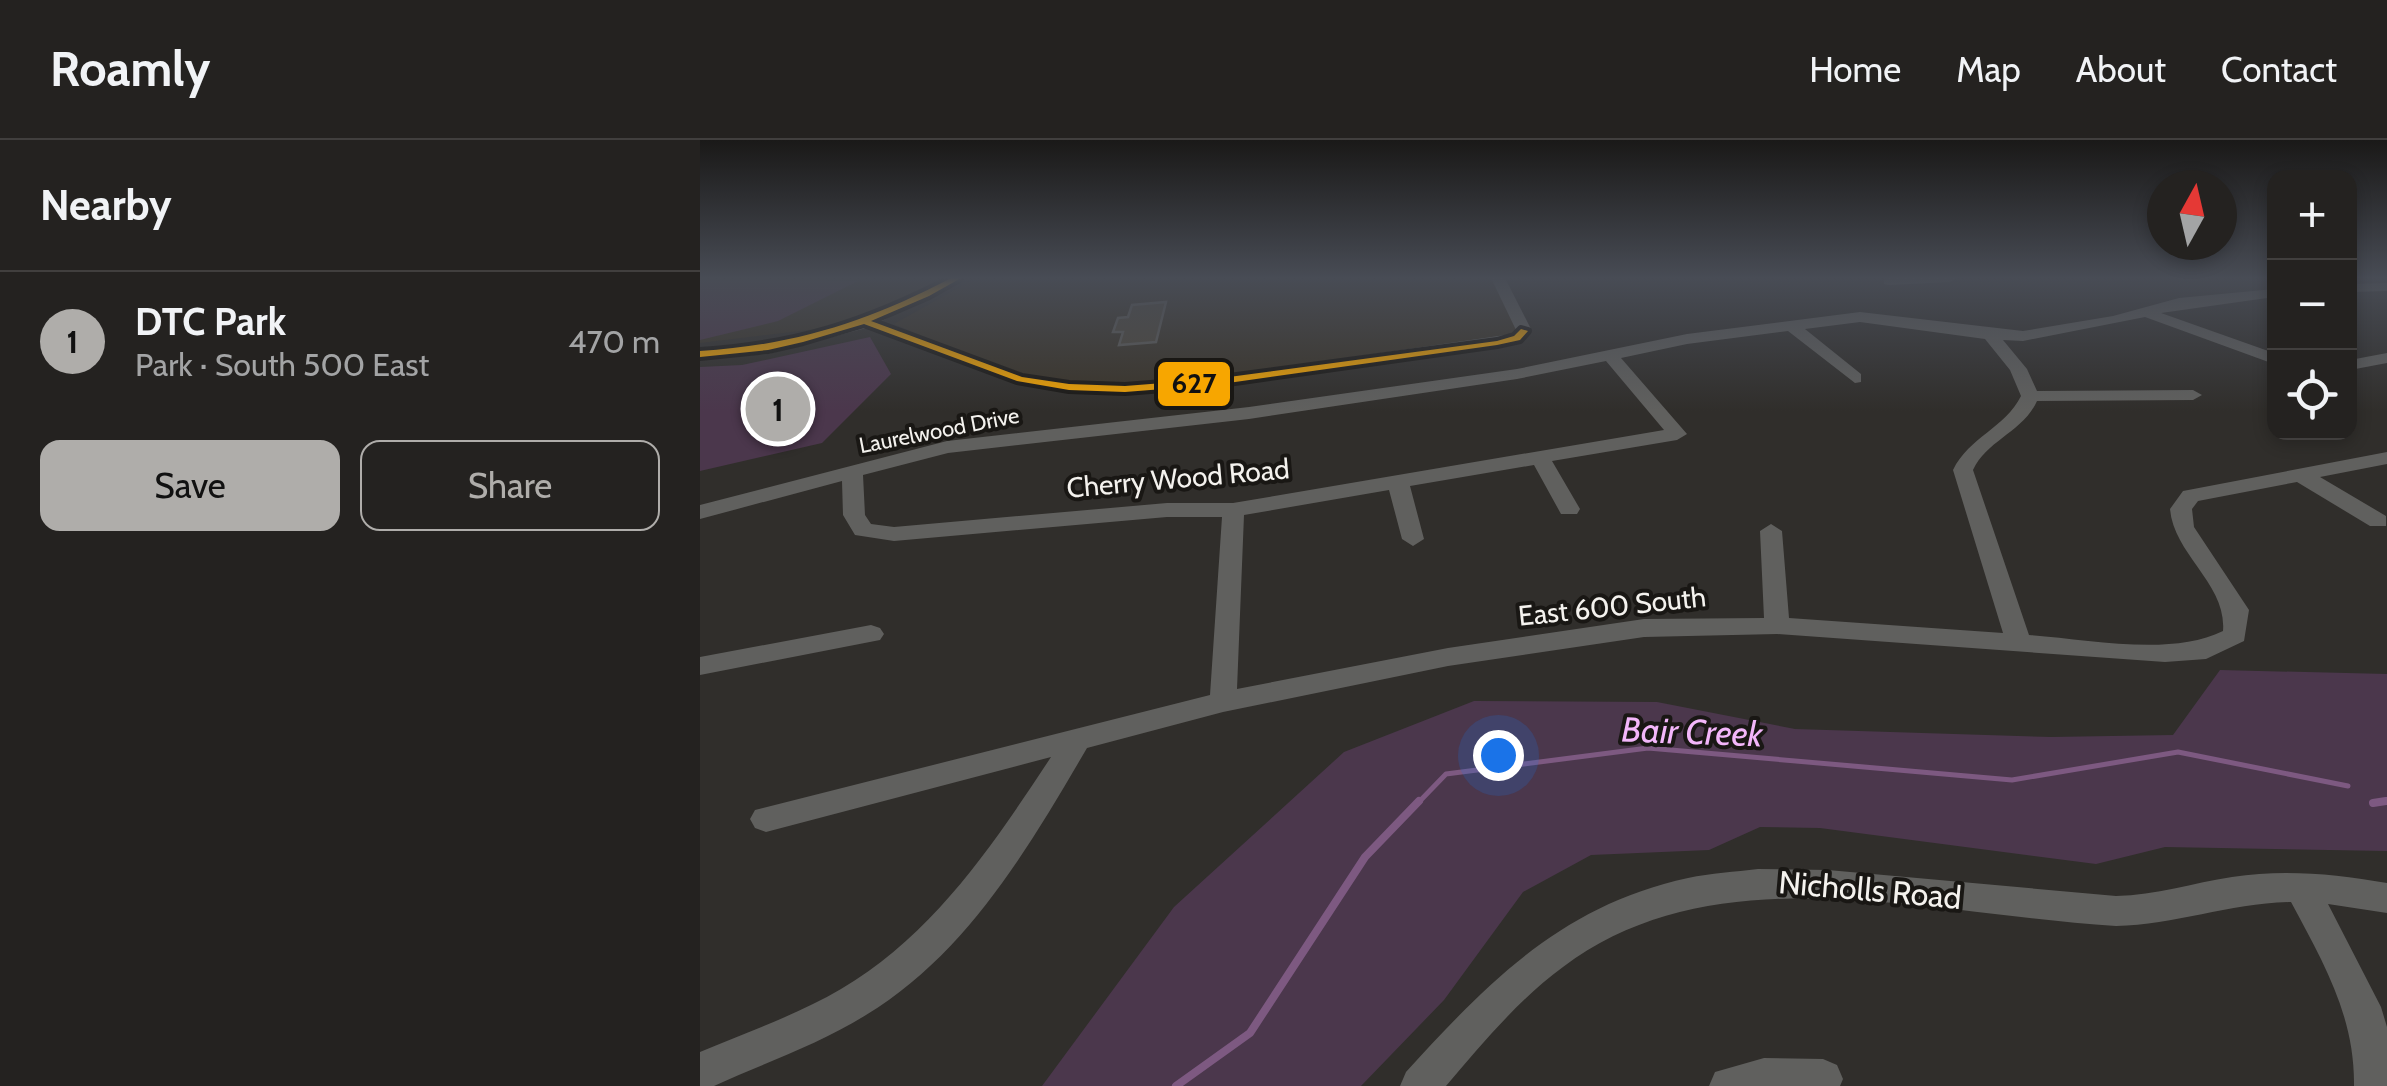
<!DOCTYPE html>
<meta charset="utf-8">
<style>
:root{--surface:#242220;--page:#2c2a29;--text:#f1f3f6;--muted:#a3a4a5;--line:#413f3e;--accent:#afadaa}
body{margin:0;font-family:Cabin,sans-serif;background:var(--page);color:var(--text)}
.controls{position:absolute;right:30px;top:30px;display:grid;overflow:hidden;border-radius:20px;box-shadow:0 5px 15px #0003}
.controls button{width:90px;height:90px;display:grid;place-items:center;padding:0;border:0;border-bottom:2px solid var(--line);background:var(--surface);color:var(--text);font:50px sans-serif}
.compass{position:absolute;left:1447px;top:30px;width:90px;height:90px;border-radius:50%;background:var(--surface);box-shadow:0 5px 15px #0003;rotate:8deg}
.you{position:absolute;left:798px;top:615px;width:35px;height:35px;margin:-25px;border:8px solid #fff;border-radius:50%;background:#1a73e8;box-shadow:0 0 0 15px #1a73e833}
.badge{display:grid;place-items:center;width:65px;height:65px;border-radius:50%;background:var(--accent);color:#111;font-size:32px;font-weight:700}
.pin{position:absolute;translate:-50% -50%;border:5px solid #fff;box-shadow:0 2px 10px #0006}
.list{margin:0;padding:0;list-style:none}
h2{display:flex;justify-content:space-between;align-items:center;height:130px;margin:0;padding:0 40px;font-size:42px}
h2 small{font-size:32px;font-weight:400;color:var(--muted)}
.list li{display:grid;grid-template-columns:65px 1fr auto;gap:30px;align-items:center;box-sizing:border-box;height:140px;padding:0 40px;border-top:2px solid var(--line)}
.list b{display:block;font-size:38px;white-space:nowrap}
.list p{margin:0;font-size:32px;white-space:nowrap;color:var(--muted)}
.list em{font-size:32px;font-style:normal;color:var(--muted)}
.actions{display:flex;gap:20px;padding:30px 40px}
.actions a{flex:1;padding:22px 0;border:2px solid var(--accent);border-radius:20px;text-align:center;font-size:35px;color:var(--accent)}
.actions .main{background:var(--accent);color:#111}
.icon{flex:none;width:55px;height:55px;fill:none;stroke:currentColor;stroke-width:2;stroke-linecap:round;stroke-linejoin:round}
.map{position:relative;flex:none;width:1687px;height:946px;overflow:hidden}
header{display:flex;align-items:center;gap:60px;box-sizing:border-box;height:140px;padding:0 50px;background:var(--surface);border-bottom:2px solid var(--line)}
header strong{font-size:48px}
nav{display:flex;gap:55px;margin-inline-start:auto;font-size:35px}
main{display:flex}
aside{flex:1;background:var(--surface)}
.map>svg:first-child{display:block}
</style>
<header>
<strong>Roamly</strong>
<nav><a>Home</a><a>Map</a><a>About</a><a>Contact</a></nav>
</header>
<main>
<aside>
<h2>Nearby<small></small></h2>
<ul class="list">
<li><span class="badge">1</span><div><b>DTC Park</b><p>Park · South 500 East</p></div><em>470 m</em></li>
</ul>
<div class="actions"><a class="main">Save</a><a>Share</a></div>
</aside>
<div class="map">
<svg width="1687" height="946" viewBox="0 0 1687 946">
<rect width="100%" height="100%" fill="#302e2b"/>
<g fill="#393328">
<polygon points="0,138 249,138 198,169 142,186 0,203"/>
<polygon points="276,138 794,138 819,193 433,249 317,236 194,184"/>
</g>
<g fill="#4b374c">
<polygon points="0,138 158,141 78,181 0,200"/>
<polygon points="170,197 191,234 122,303 0,331 0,227 42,225"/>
<polygon points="1520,530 1687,534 1687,711 1465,707 1396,724 1120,688 1060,687 1009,710 891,715 823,752 744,860 661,946 342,946 474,767 644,612 774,561 957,562 1095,589 1351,597 1473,595"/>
</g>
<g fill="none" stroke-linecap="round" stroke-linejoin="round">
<g stroke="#7d5981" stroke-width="5">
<polyline points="1673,663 1687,661"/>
<polyline points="717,664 746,634 948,608 1312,640 1478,612 1648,646"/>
</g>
<g stroke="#7d5981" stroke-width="8">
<polyline points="1673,663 1686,661"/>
<polyline points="476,946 550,893 665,717 719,661"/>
</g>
</g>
<polygon fill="#4d473b" stroke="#5e5d5a" stroke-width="2.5" points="466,162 456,202 419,205 423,192 413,192 418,178 428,177 432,165"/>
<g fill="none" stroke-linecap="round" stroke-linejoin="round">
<g fill="#60605e" fill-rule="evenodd">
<path d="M246,138H264L180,182L324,234L369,242L425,244L514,237L812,194L816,190L791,138H805L832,191L817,203L514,247L425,254L369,252L314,243L166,188L68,214L0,219V209C89,206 168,181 246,138Z"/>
<polygon points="1184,138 1257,138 1250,142 1189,145 1184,144"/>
<polygon points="1687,143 1687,151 1650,152 1650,144"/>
<path d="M1574,149V157L1461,173L1574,213V224L1445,177L1323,201L1303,200L1327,229L1337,251L1493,250L1502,255L1493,260L1337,261C1323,292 1287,300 1273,330L1329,495C1387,499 1471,517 1523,491C1527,444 1474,415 1470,369L1483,351L1687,312V324L1620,337L1686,376V386H1670L1597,342L1498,361L1492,369L1494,387L1549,470L1544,501L1506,519L1465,522L1077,494L944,497L748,526L523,572L387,608C329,707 267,814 166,875C118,905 64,923 14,946H0V912C47,892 97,875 141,849C233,795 293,705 351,617L66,692L55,688L50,679L55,670L510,555L522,377H467L194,401L155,395L143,375L142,341L0,379V365L247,301L549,267L817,229L987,194L1160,172L1323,191L1413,176L1479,158ZM1160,182L1285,199L1310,230L1321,256C1305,288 1269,297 1253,330L1303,493L1089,478L1082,391L1071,384L1060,391L1064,478L944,479L748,508L537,549L544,375L689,350L702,399L713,406L724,399L710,346L834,325L861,374H877L880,369L852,321L977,300L987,294L921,218L987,204L1088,191L1155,243L1161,242V234L1105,189ZM906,221L964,290L533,363H467L194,387L171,384L165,375L163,335L248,313L549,279L817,239Z"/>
<polygon points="1687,213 1687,223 1650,230 1650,220"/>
<polygon points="171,485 180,488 184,494 180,500 0,535 0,517"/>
<path d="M1058,729L1128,730L1416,756C1456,755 1493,743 1532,737C1584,729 1635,734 1687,743V773L1628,764L1681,867L1687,887V946H1654C1655,876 1623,822 1591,762C1531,763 1475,785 1416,786C1238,776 1018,710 863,827C818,860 782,904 746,946H700L706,932C789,841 863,765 988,738C1011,733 1035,732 1058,729Z"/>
<polygon points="1064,918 1123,919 1137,925 1143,939 1140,946 1009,946 1015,932"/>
</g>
<defs>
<path id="bus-1" d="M251,138H261L229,156L171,181L322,237L369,244L425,246L514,239L797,201L814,196L821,189L828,191L820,200L797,205L514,245L425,252L369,250L317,241L164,184L103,202L68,210L0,217V211C95,205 167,182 251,138Z"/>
</defs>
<use href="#bus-1" stroke="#191714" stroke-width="8"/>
<use href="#bus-1" fill="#f7a600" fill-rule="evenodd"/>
</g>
<linearGradient id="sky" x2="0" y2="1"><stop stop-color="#1a1918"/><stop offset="0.51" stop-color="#484c55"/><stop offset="1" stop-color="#484c55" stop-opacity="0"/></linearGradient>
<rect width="1687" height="271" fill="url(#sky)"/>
<g text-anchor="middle" stroke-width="8" stroke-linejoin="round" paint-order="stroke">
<g font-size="22" fill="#f4f2ee" stroke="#191714">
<text transform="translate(239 290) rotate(-11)" y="8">Laurelwood Drive</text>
</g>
<g font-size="28" fill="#f4f2ee" stroke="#191714">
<text transform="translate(478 338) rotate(-5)" y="10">Cherry Wood Road</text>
<text transform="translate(912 466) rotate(-6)" y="10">East 600 South</text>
</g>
<g font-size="32" fill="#f4f2ee" stroke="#191714">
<text transform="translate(1170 750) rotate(5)" y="11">Nicholls Road</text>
</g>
<g font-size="35" font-style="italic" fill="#f3b6fa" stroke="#191714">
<text transform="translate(992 592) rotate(2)" y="12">Bair Creek</text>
</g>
</g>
<rect stroke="#191714" stroke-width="4" x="456" y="220" width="76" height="48" rx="10" fill="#f7a600"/>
<g font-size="28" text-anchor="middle" font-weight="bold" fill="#111">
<text x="494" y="253">627</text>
</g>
</svg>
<div class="controls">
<button>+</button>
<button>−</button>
<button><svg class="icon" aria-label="locate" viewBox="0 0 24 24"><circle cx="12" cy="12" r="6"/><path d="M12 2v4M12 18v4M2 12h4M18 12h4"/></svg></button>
</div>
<svg class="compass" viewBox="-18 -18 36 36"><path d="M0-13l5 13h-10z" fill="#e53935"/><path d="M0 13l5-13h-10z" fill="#a3a4a5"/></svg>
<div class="you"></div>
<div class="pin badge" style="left:78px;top:269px">1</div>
</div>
</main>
